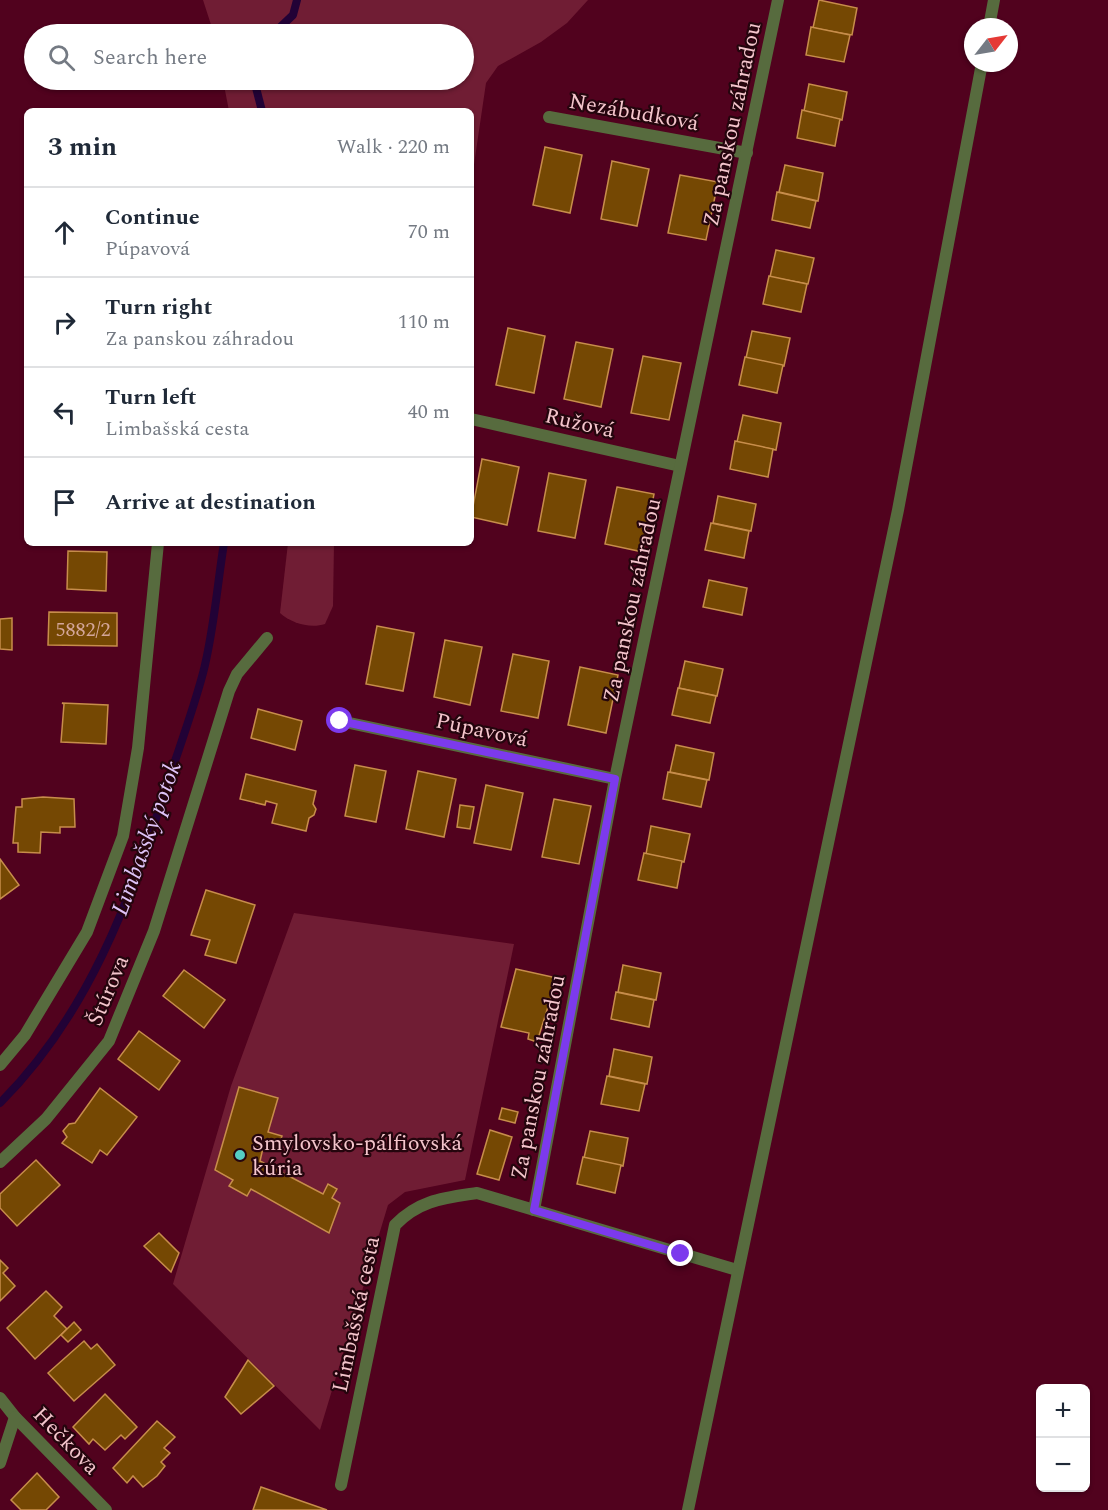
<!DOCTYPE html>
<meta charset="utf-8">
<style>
:root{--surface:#fff;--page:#f2f2f3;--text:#1f2937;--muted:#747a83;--line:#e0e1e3}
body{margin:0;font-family:Spectral,serif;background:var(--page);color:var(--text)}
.controls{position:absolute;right:18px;bottom:18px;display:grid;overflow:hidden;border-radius:9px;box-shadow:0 2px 4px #0004}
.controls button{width:54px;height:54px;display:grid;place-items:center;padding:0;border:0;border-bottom:2px solid var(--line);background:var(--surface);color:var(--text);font:30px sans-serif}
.compass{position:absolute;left:964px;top:18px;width:54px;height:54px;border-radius:50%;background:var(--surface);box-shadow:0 2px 4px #0004;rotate:59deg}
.stop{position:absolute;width:18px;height:18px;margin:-14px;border:4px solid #7c3aed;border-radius:50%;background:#fff}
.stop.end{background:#7c3aed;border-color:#fff;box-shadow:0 2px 6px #0008}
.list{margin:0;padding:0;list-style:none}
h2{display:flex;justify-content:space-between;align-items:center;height:78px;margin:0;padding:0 24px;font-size:26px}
h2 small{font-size:20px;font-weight:400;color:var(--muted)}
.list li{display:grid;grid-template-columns:39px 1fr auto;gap:18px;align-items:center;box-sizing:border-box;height:90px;padding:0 24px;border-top:2px solid var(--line)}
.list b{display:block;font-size:22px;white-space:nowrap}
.list p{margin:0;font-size:20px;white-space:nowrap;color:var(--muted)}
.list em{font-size:20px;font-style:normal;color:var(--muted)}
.icon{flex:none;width:33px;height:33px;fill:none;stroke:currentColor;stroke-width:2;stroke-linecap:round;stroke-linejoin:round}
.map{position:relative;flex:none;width:1108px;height:1510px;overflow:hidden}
.search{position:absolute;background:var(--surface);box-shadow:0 2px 4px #0004;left:24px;top:24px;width:450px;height:66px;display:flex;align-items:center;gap:15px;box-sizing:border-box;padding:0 21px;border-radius:33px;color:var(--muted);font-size:22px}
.panel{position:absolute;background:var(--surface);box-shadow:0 2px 4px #0004;left:24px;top:108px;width:450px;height:438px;border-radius:9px}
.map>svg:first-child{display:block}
</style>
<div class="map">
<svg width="1108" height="1510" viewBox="0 0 1108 1510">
<rect width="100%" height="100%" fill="#51021e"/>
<g fill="#701d34">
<polygon points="203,0 588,0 567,23 541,42 498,66 486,83 471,185 471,111 229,111 223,80 464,80 464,34 214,34"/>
<path d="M288,543H334L333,606L325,624C310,629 291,623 280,613Z"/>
<polygon points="294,913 514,944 465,1180 405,1192 388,1205 320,1430 173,1284 231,1086"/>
</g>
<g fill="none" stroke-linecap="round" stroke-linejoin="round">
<g stroke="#220236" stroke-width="8">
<polyline points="273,34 293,15 297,0"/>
<polyline points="254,80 262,111"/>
<path d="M0,1103C89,1014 129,902 167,785C179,748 193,711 203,673C214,631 217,586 224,543"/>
</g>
</g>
<g fill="#754803" stroke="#c78d4b" stroke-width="1.5">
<polygon points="819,0 857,8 852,35 813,28"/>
<polygon points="811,27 850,35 844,62 806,55"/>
<polygon points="809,84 847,92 842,120 804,111"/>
<polygon points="802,110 840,119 835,146 797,138"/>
<polygon points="545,147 582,155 570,213 533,205"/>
<polygon points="612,161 649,169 637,226 601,219"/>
<polygon points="785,165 823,173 818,201 779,192"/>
<polygon points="680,175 718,182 706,240 668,233"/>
<polygon points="777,192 816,201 810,228 772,220"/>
<polygon points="776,250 814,258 808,284 770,277"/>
<polygon points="769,276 807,284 801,312 763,304"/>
<polygon points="508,328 545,336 534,393 496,385"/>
<polygon points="752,331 790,338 784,366 746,358"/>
<polygon points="576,342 613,349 601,407 564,399"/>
<polygon points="643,356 681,363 669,420 631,413"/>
<polygon points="745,357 783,365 777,393 739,385"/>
<polygon points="743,415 781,423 776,450 737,442"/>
<polygon points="735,441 773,449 768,477 730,469"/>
<polygon points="482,459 519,467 507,525 471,517"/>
<polygon points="549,473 586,480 575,538 538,531"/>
<polygon points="617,487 654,494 643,552 605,544"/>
<polygon points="718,496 756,504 751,531 713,523"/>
<polygon points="711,523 749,531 744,558 705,550"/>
<polygon points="68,551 107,552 106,591 67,589"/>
<polygon points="709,580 747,588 742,615 703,607"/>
<polygon points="49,612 117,613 117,646 48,645"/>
<polygon points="12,618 12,650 0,649 0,619"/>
<polygon points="377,626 414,633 403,691 366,684"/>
<polygon points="445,640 482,647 470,705 434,697"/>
<polygon points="513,654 549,661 538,718 501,711"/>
<polygon points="685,661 723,669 717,696 679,688"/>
<polygon points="580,667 618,675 606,733 568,725"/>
<polygon points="678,688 716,696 710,723 672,715"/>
<polygon points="62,703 108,705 106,744 61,742 64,704"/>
<polygon points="258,709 302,721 295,750 251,738"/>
<polygon points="676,745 714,753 709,780 670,772"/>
<polygon points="355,765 386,771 376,822 345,816"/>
<polygon points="418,771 456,779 444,837 406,829"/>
<polygon points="668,772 707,780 701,807 663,799"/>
<polygon points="246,774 316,791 313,804 316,809 314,815 309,818 306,831 272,823 277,804 266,801 265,805 240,799"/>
<polygon points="486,785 523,793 511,850 474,843"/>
<polygon points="43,797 74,799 75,827 60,827 60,833 41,832 40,853 18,852 18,843 13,843 16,807 22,807 22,799"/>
<polygon points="554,799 591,806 579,864 542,857"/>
<polygon points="460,805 474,807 470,829 457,827"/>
<polygon points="651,826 690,834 684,862 646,854"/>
<polygon points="644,853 682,861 677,888 638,880"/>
<polygon points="0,859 19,885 0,899"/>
<polygon points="206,890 255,905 236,963 205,955 210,940 191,935"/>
<polygon points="623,965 661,973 656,1000 618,992"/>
<polygon points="516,969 557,978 537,1042 528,1039 529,1033 501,1027"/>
<polygon points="184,970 225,1000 204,1028 163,996"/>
<polygon points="616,992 654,1000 649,1027 611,1019"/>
<polygon points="139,1031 180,1061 159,1090 118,1059"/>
<polygon points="614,1049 652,1057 647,1084 609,1076"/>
<polygon points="607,1076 645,1084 639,1111 601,1104"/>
<polygon points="239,1087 278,1098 268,1132 282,1136 280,1143 271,1141 269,1150 263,1148 260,1161 323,1194 328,1184 337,1189 332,1198 340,1203 329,1233 251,1189 247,1196 229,1186 233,1180 215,1170"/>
<polygon points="100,1088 137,1117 107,1155 100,1150 92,1163 62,1143 67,1137 63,1131 69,1124 75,1123"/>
<polygon points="502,1108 518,1112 515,1123 499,1119"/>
<polygon points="490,1130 512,1137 499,1180 477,1174"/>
<polygon points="590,1131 628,1138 623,1166 584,1158"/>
<polygon points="583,1157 621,1165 615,1193 577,1184"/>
<polygon points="36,1160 60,1185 17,1226 0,1208 0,1194"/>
<polygon points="159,1233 179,1253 171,1272 144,1246"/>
<polygon points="0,1260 8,1268 3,1273 15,1286 0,1301"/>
<polygon points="46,1291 62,1307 54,1316 67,1329 35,1359 7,1328"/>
<polygon points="74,1322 81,1330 68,1342 61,1335"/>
<polygon points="84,1341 91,1349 97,1344 115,1365 74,1401 48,1373"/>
<polygon points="248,1360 274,1386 241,1414 225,1397"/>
<polygon points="105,1394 137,1427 125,1439 121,1435 105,1450 93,1439 89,1444 73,1427"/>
<polygon points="157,1421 175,1437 164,1448 170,1453 161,1462 165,1466 157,1476 143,1487 133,1476 127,1483 113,1468"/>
<polygon points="37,1473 59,1497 46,1510 21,1510 11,1500"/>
<polygon points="261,1487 327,1510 253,1510"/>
</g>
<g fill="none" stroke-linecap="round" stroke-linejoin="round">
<polyline stroke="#576b3e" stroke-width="12" points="0,1065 25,1035 87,932 123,836 138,748 158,543"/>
<g stroke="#576b3e" stroke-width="12">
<polyline points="549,117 747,153"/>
<polyline points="471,419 680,466"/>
<polyline points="340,721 615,779"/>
<polyline points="0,1162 46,1119 109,1041 154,931 229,691 237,674 267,638"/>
<polyline points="534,1210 615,779 778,0"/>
<polyline points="0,1398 15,1417 106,1510"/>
<polyline points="0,1463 15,1417"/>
<path d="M341,1485L395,1225C419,1200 444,1198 477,1193L737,1270"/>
</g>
<g stroke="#576b3e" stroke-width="12">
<polyline points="989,27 994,0"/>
<polyline points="688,1510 898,510 982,63"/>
</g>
</g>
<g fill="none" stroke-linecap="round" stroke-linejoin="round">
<polyline stroke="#7c3aed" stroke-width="8" points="340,721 615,779 534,1210 681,1254"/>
</g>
<circle fill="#55cec4" stroke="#24050d" stroke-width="2" cx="240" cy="1155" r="6"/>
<g text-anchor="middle" stroke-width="4.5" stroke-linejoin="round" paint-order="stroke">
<g font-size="20" fill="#d4a69a">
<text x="83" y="636">5882/2</text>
</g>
<g font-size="22" fill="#f4c5cc" stroke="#24050d">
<text transform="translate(634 111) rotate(10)" y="8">Nezábudková</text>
<text transform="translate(731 124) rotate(-78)" y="8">Za panskou záhradou</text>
<text transform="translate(580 422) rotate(13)" y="8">Ružová</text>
<text transform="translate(631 600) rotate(-78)" y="8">Za panskou záhradou</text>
<text transform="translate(482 729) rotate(12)" y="8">Púpavová</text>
<text transform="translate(107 990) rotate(-67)" y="8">Štúrova</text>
<text transform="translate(537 1077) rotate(-79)" y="8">Za panskou záhradou</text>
<text transform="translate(355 1314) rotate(-78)" y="8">Limbašská cesta</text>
<text transform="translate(67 1440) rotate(46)" y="8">Hečkova</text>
</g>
<g font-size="22" fill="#f4c5cc" stroke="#24050d" text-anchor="start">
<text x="252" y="1150">Smylovsko-pálfiovská<tspan x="252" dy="25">kúria</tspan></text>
</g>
<g font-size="24" font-style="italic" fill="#dec3f7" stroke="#24050d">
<text transform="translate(146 838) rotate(-70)" y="8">Limbašský potok</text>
</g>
</g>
</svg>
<div class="controls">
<button>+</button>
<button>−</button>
</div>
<svg class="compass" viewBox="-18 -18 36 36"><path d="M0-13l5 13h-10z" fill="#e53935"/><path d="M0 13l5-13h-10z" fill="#747a83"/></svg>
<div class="stop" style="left:340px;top:721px"></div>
<div class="stop end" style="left:681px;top:1254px"></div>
<div class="search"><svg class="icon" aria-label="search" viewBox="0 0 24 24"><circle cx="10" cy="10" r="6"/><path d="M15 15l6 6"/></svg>Search here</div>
<section class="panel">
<h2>3 min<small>Walk · 220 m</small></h2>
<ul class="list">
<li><svg class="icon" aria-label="ahead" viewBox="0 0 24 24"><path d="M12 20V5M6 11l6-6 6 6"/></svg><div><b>Continue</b><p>Púpavová</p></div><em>70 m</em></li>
<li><svg class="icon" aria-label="right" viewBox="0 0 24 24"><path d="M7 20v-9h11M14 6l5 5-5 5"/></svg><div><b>Turn right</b><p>Za panskou záhradou</p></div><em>110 m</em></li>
<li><svg class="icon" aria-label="left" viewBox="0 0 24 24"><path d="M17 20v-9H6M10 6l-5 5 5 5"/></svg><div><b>Turn left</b><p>Limbašská cesta</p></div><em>40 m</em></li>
<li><svg class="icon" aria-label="arrive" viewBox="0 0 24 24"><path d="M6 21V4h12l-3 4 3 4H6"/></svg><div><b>Arrive at destination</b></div></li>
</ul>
</section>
</div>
